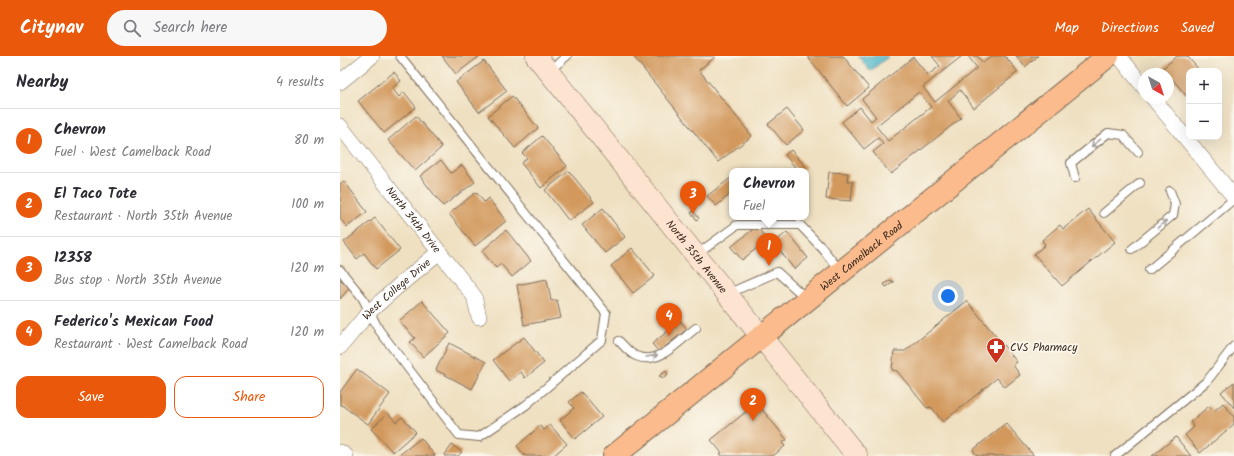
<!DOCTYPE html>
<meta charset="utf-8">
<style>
:root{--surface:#fff;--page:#f7f7f7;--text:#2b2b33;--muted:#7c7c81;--line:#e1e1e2;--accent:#ea580c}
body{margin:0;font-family:Kalam,sans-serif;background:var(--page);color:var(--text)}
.controls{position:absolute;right:12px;top:12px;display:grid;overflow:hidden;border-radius:8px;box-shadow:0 4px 16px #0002}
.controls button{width:36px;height:36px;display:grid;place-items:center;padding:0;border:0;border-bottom:1px solid var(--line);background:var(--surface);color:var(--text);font:20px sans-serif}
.compass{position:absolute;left:798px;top:12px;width:36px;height:36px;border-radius:50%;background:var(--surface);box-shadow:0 4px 16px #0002;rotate:141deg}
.you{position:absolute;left:608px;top:240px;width:14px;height:14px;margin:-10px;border:3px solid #fff;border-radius:50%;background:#1a73e8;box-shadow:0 0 0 6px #1a73e833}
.badge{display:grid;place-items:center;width:26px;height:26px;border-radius:50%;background:var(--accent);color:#fff;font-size:13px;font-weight:700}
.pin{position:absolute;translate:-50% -33px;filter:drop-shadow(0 1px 2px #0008)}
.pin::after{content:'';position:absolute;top:21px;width:14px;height:12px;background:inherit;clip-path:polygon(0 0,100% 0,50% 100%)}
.popup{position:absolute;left:389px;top:112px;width:80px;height:52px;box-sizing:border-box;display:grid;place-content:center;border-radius:8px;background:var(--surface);filter:drop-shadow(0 1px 3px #0005);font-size:13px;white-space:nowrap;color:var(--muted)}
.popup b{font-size:15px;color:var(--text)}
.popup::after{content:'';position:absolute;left:50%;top:100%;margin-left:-8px;border:8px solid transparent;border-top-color:var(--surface)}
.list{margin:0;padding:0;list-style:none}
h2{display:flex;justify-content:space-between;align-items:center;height:52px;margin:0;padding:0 16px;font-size:17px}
h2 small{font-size:13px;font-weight:400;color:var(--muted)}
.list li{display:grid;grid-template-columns:26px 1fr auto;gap:12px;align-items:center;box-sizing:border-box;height:64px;padding:0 16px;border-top:1px solid var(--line)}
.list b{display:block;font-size:15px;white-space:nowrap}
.list p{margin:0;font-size:13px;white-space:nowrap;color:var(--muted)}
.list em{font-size:13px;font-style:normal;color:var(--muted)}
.actions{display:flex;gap:8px;padding:12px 16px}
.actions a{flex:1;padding:9px 0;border:1px solid var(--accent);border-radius:12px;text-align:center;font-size:14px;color:var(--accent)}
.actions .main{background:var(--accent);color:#fff}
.icon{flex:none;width:22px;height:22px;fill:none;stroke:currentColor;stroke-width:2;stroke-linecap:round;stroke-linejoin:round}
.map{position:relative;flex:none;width:894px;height:400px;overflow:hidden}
header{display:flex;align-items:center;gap:24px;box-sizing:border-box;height:56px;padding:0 20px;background:var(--accent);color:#fff}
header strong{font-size:19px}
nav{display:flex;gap:22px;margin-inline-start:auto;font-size:14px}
.search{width:280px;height:36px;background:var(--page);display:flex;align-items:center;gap:10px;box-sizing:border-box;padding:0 14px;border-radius:22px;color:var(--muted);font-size:15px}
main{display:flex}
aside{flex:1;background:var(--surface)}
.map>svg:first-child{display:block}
</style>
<header>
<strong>Citynav</strong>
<div class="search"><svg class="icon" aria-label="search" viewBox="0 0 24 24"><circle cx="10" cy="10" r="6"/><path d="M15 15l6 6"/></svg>Search here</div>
<nav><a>Map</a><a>Directions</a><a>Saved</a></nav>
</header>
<main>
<aside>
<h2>Nearby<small>4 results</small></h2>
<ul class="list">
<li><span class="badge">1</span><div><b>Chevron</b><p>Fuel · West Camelback Road</p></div><em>80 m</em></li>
<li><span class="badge">2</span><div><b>El Taco Tote</b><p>Restaurant · North 35th Avenue</p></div><em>100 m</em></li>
<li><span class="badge">3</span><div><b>12358</b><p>Bus stop · North 35th Avenue</p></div><em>120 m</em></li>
<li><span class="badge">4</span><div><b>Federico's Mexican Food</b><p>Restaurant · West Camelback Road</p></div><em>120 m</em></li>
</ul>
<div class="actions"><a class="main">Save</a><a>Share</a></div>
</aside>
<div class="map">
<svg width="894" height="400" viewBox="0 0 894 400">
<rect width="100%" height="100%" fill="#fbf7ec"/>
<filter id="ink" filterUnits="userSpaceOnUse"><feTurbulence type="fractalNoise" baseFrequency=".025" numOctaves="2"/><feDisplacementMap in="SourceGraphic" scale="8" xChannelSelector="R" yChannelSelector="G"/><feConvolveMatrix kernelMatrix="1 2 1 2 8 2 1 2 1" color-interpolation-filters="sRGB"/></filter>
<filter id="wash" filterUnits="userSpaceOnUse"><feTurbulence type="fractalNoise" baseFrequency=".012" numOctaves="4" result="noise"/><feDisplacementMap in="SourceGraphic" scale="16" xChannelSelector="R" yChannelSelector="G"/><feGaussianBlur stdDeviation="0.9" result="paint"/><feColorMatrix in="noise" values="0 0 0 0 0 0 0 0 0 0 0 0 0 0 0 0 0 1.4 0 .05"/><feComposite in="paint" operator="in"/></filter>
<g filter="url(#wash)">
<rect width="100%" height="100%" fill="#efe0c1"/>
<polygon fill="#49b3c7" stroke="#426e72" points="518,0 547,0 548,1 530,15"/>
<g id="blocks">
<g fill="#d2985b" fill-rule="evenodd">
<polygon points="102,0 140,0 116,18"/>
<polygon points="293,0 374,0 375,1 359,14 412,80 378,106"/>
<polygon points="467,0 503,0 529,32 507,50"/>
<path d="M592,0H622L583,31L595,46L637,12L628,0H637L643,7L652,0H665L678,16L634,52L620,34L608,45L621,62L551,118L533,96L543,88L538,82L524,93L502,66L520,51L531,65L536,61L522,43L573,1L588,19L600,10ZM579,36L591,51L548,85L536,70Z"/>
<polygon points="676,0 698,0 685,11"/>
<polygon points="837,0 847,0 860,15 849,15 849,43 823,12"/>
<polygon points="144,5 167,35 139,56 116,26"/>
<polygon points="54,16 61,25 52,32 59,41 64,36 76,51 44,77 18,45"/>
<polygon points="172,40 198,72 175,92 148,60"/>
<polygon points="447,53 464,74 446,89 428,68"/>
<polygon points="76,60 102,91 75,115 48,84"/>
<polygon points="202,80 227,110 201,132 181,107 187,102 182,97"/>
<polygon points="451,94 466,111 461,115 458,115 445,99"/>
<polygon points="101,104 111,117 122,109 135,126 103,150 80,120"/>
<polygon points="229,115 254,146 229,165 205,134"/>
<polygon points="489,116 508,117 507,125 513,125 511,145 486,143"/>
<polygon points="392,121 392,137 376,150 367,140"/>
<polygon points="4,125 27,156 7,171 0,163 0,128"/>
<polygon points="136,136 144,146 148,142 166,165 135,190 109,158"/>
<polygon points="263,152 285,181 265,197 242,169"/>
<polygon points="748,153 775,186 722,230 694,198 705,189 702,184 720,169 723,173"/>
<polygon points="353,155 359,162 357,164 351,157"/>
<polygon points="35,162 60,194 36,213 24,197 17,203 4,186"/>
<polygon points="417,170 427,184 402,204 391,191"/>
<polygon points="166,174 191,205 172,221 161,208 156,212 142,195"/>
<polygon points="447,176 468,202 454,213 434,187"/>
<polygon points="292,192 315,220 293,237 271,210"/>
<polygon points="0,223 10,231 0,243"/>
<polygon points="207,223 211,245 217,244 221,262 184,269 177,229"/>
<polygon points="550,224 554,226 546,231 544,228"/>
<polygon points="82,245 110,277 83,301 70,286 75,282 59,265"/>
<polygon points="627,245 677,306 673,309 680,319 665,331 657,322 603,366 591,351 587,352 557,315 552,314 554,295 565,295"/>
<polygon points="340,265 347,273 319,296 312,288"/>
<polygon points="184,281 204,307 185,322 181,316 169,325 153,304"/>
<polygon points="109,287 146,306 132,333 96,314"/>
<polygon points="17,313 50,338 28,368 0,348 0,336"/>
<polygon points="326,315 328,318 324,322 319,320"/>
<polygon points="894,326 894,352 881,336"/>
<polygon points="241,336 262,361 235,383 220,364 234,352 229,346"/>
<polygon points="417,347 447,384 442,387 445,390 433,400 382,400 380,398 382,397 371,384"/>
<polygon points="883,347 894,361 894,368 860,397 845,379 854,371 850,366 869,350 874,355"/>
<polygon points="48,357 56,366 62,361 76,376 53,396 31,373"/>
<polygon points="666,367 694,400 637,400 633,394"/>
<polygon points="210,369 227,388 213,400 185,400 177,390 200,370 204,374"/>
<polygon points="836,381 851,400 812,400"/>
<polygon points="81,382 95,400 58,400"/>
<polygon points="112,389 122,396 118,400 104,400"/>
</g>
</g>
</g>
<g filter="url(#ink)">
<use href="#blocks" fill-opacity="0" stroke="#7a6a57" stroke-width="1"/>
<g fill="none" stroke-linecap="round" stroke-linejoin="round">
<defs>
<g id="lane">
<polyline points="209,15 227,0"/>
<polyline points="735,122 731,107 768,77 783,79 798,96"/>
<polyline points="764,157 800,127"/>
<polyline points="792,193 833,159 835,148 830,135"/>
<polyline points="356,199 397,169 460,169 482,192 501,216"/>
<polyline points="0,214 22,241 39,274 119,379 139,381 186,349 262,284 266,257 60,0"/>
<polyline points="809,214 894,143"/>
<polyline points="387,238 437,216 467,243"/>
<path d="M279,285C284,290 289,297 296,300C319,310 340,284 356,272"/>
<polyline points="775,400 867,325 894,290"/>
</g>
<g id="street">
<polyline points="779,0 804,31"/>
<polyline points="0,26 32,0"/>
<polyline points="813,42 894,141"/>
<path id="s1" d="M0,70L134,240L139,261"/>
<path id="s2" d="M0,291L29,256L56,232L99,196"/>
<polyline points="0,396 6,400"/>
</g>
<g id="secondary">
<path id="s3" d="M196,0L517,400"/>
</g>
<g id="primary">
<path id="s4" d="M274,400L768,0"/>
</g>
</defs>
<use href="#lane" stroke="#7a6a57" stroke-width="10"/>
<use href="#street" stroke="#7a6a57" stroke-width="16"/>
<use href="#secondary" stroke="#7a6a57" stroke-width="22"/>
<use href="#primary" stroke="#7a6a57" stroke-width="24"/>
<use href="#lane" stroke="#fff" stroke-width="8"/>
<use href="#street" stroke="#fff" stroke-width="15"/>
<use href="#secondary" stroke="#fde4d1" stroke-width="21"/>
<use href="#primary" stroke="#fbbb8c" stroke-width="22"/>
</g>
<defs><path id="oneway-shaft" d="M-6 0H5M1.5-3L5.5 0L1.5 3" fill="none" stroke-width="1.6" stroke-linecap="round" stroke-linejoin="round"/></defs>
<g stroke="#a79f9a">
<use href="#oneway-shaft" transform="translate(756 87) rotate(141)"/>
<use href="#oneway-shaft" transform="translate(822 168) rotate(-40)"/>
<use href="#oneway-shaft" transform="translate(312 300) rotate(-10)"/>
</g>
</g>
<defs>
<symbol id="pharmacy-pin" viewBox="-11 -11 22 30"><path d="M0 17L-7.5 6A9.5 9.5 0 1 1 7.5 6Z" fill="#c8321e" stroke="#fbf7ec"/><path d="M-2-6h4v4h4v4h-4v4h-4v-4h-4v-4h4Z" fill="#fff"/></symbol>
</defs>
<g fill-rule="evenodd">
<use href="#pharmacy-pin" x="645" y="280" width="22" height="30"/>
</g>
<g text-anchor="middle" stroke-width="3.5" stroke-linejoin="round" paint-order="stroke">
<g font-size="11" fill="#3b2a1e" stroke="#fbf7ec">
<text dy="4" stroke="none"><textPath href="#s1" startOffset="119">North 34th Drive</textPath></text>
<text dy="4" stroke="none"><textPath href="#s3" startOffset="257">North 35th Avenue</textPath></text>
<text dy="4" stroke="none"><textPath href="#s4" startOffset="318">West Camelback Road</textPath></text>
<text dy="4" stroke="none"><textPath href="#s2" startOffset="81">West College Drive</textPath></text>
</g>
<g font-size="11" fill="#3b2a1e" stroke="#fbf7ec" text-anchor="start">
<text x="670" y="295">CVS Pharmacy</text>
</g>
</g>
</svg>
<div class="controls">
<button>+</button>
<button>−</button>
</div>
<svg class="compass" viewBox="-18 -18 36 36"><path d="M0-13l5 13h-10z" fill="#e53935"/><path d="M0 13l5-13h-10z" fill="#7c7c81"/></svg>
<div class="you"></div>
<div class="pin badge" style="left:429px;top:210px">1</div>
<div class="popup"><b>Chevron</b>Fuel</div>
<div class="pin badge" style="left:413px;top:365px">2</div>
<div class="pin badge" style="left:353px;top:158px">3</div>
<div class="pin badge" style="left:329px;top:280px">4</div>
</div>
</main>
